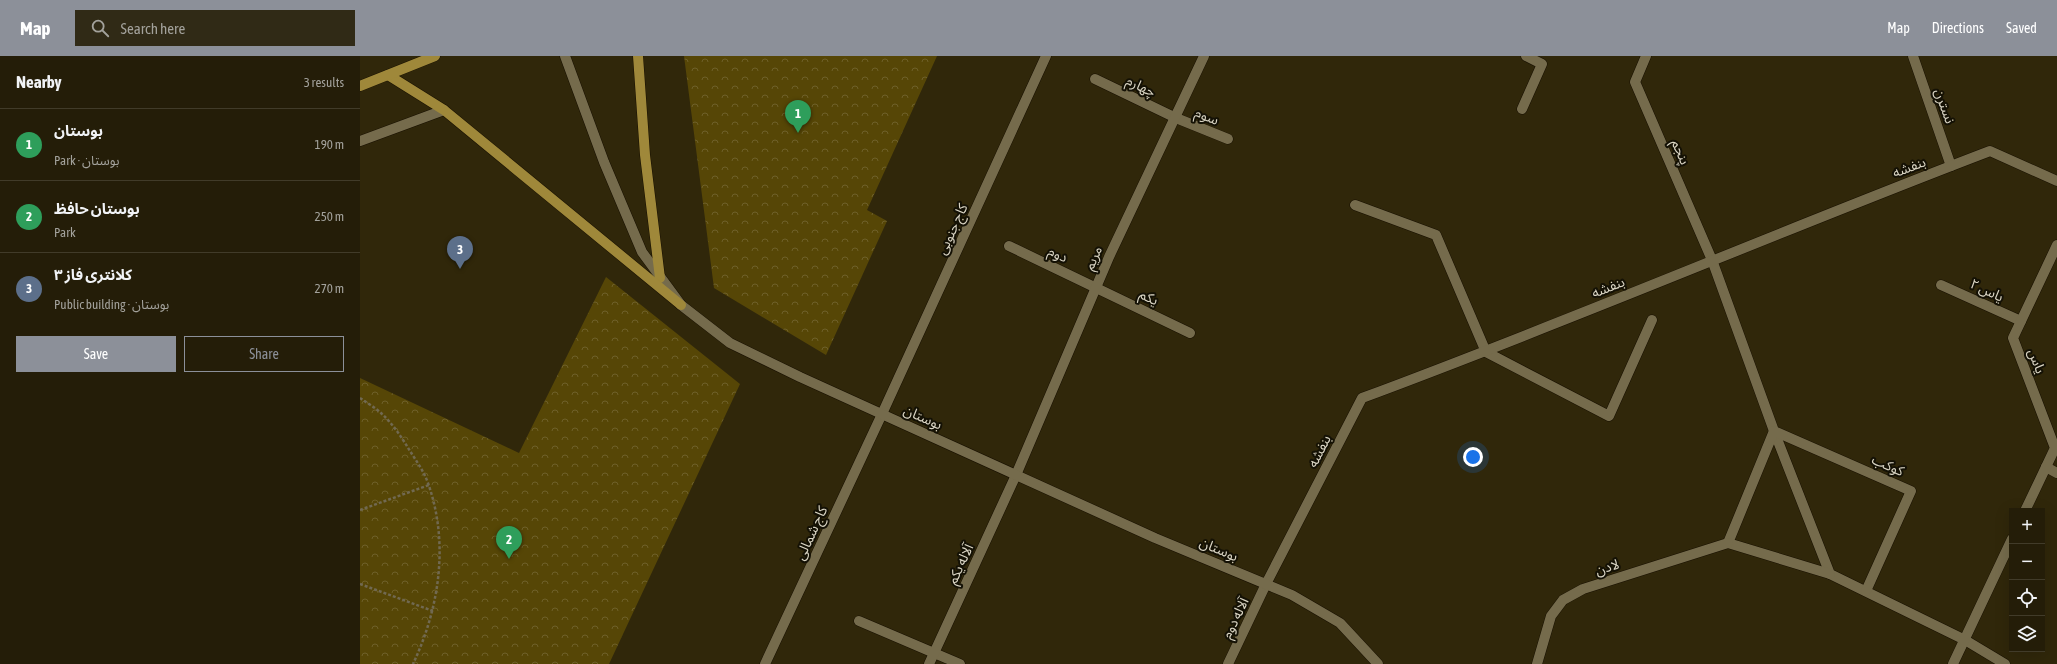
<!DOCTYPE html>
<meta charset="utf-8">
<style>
:root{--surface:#241d08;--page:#302a16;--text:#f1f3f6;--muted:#a3a29c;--line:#413b29;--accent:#8c9099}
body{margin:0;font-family:"Asap Condensed","Noto Sans Arabic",sans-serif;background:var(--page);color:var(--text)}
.controls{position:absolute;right:12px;bottom:12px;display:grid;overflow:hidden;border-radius:0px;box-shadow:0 4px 16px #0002}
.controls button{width:36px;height:36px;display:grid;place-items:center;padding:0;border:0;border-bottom:1px solid var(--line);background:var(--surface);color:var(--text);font:20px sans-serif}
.you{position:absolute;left:1113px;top:401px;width:14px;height:14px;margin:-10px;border:3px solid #fff;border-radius:50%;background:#1a73e8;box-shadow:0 0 0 6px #1a73e833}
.badge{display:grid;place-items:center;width:26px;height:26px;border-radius:50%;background:var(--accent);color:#fff;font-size:13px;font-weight:700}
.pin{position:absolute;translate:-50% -33px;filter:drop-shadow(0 1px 2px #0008)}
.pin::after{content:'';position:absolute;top:21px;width:14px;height:12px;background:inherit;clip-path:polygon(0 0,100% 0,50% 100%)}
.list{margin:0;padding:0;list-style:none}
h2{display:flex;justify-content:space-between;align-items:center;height:52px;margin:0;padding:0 16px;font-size:17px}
h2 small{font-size:13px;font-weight:400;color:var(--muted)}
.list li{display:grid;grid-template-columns:26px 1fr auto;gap:12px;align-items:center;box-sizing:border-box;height:72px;padding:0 16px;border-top:1px solid var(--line)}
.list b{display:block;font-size:15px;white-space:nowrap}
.list p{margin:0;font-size:13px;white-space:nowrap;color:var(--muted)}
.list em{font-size:13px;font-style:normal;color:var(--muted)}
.actions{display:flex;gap:8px;padding:12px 16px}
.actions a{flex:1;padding:9px 0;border:1px solid var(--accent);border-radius:0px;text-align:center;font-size:14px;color:var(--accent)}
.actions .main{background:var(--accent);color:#fff}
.icon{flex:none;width:22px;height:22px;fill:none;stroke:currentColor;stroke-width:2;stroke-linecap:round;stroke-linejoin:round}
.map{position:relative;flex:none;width:1697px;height:608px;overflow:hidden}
header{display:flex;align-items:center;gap:24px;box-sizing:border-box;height:56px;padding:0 20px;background:var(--accent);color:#fff}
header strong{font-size:19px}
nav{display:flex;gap:22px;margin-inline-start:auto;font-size:14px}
.search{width:280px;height:36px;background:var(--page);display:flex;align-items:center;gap:10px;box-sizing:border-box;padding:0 14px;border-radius:0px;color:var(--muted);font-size:15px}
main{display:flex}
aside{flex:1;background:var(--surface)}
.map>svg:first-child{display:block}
</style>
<header>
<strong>Map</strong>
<div class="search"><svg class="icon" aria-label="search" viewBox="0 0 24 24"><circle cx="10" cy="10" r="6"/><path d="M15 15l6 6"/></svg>Search here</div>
<nav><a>Map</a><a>Directions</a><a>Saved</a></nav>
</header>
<main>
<aside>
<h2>Nearby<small>3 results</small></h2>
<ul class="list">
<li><span class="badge" style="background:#2e9e5b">1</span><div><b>بوستان</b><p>Park · بوستان</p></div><em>190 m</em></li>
<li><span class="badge" style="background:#2e9e5b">2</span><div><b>بوستان حافظ</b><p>Park</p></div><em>250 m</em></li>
<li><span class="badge" style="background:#5c6f8a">3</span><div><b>کلانتری فاز ۳</b><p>Public building · بوستان</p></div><em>270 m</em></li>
</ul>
<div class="actions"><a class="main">Save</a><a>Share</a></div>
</aside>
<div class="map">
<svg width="1697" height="608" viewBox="0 0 1697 608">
<defs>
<pattern id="park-crowns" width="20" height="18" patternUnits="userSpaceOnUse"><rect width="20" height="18" fill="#564606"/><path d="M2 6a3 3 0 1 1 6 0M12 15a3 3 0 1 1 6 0" fill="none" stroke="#6e6029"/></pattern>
</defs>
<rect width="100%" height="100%" fill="#30270a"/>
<g fill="url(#park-crowns)">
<polygon points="324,0 577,0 507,154 527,165 466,299 354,232"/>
<polygon points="246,221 380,328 249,608 0,608 0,322 159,397"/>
</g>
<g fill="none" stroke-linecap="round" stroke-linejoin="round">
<defs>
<g id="service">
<polyline points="1286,0 1275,26 1352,204"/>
<polyline points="735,23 816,62 868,83"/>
<polyline points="1162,53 1182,8 1166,0"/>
<polyline points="649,190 830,277"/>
<polyline points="1581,229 1661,265"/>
<polyline points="1686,411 1697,417"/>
<polyline points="499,565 600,608"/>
<polyline points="569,608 656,419"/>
<polyline points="868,608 906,528"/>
</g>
<g id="minor">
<polyline points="1553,0 1591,110"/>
<polyline points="0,85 84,54"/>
<polyline points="995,149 1076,179 1126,296 1249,360 1292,264"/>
<polyline points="1352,204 1414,375 1470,518 1605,584 1645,608"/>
<polyline points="656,419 749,201 844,0"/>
<polyline points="1665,455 1695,392 1653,282 1697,189"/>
<polyline points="1470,518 1368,487 1414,375 1551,435 1506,535"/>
<path d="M906,528L1002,342C1213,264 1420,175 1630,95L1697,125"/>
<polyline points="405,608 522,358 686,0"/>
<polyline points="1177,608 1191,560 1203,544 1223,533 1368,487"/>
<polyline points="1593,608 1652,483"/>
</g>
<polyline id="tertiary" points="205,0 244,106 282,196 321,249 370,287 440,321 795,482 932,539 980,567 1018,608"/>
<g id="primary">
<polyline points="278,0 285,99 300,222"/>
<polyline points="28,19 84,54 321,249"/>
<polyline points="0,30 75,0"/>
</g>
</defs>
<use href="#service" stroke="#181000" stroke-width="11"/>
<use href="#minor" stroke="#181000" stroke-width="11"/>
<use href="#tertiary" stroke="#181000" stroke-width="11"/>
<use href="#primary" stroke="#181000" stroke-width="11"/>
<g stroke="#716951" stroke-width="2.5" stroke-dasharray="3 2" stroke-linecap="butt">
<path d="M0,342C7,347 16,352 22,358C33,368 42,382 50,395C57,406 65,417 69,430C89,489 79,553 53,608"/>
<polyline points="0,454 69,429"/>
<polyline points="0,528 73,555"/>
</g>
<use href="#service" stroke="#756b4c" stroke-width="10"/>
<use href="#minor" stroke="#756b4c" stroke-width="10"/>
<use href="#tertiary" stroke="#756b4c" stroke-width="10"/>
<use href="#primary" stroke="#9f883a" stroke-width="10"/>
</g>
<g text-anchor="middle" stroke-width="4" stroke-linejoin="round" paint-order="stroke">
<g font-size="14" fill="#dad5c4" stroke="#141105">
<text transform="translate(781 30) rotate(26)" y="5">چهارم</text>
<text transform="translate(1585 50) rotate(71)" y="5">نسترن</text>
<text transform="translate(847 60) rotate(22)" y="5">سوم</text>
<text transform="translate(1321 96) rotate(67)" y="5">پنجم</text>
<text transform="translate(1549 111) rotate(-21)" y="5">بنفشه</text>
<text transform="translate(592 173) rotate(-65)" y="5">کاج جنوبی</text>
<text transform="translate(698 198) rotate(25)" y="5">دوم</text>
<text transform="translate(733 202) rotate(-66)" y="5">مریم</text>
<text transform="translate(1248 231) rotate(-22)" y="5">بنفشه</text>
<text transform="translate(1627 234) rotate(25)" y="5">یاس ۲</text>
<text transform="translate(789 241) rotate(26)" y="5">یکم</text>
<text transform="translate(1677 305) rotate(69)" y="5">یاس</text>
<text transform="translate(563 361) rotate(24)" y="5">بوستان</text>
<text transform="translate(959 395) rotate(-63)" y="5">بنفشه</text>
<text transform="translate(1528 409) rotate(24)" y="5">کوکب</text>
<text transform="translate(451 477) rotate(-65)" y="5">کاج شمالی</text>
<text transform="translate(859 493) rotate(23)" y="5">بوستان</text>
<text transform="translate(600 508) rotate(-65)" y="5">آلاله یکم</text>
<text transform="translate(1247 511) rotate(-18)" y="5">لادن</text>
<text transform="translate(875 562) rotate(-64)" y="5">آلاله دوم</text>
</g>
</g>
</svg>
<div class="controls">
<button>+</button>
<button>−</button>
<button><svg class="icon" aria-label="locate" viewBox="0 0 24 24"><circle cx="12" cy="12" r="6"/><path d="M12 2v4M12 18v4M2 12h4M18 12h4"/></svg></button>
<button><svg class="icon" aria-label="layers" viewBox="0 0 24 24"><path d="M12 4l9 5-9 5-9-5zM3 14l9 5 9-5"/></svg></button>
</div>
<div class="you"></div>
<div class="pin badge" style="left:438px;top:77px;background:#2e9e5b">1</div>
<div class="pin badge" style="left:149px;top:503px;background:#2e9e5b">2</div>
<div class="pin badge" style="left:100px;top:213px;background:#5c6f8a">3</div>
</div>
</main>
